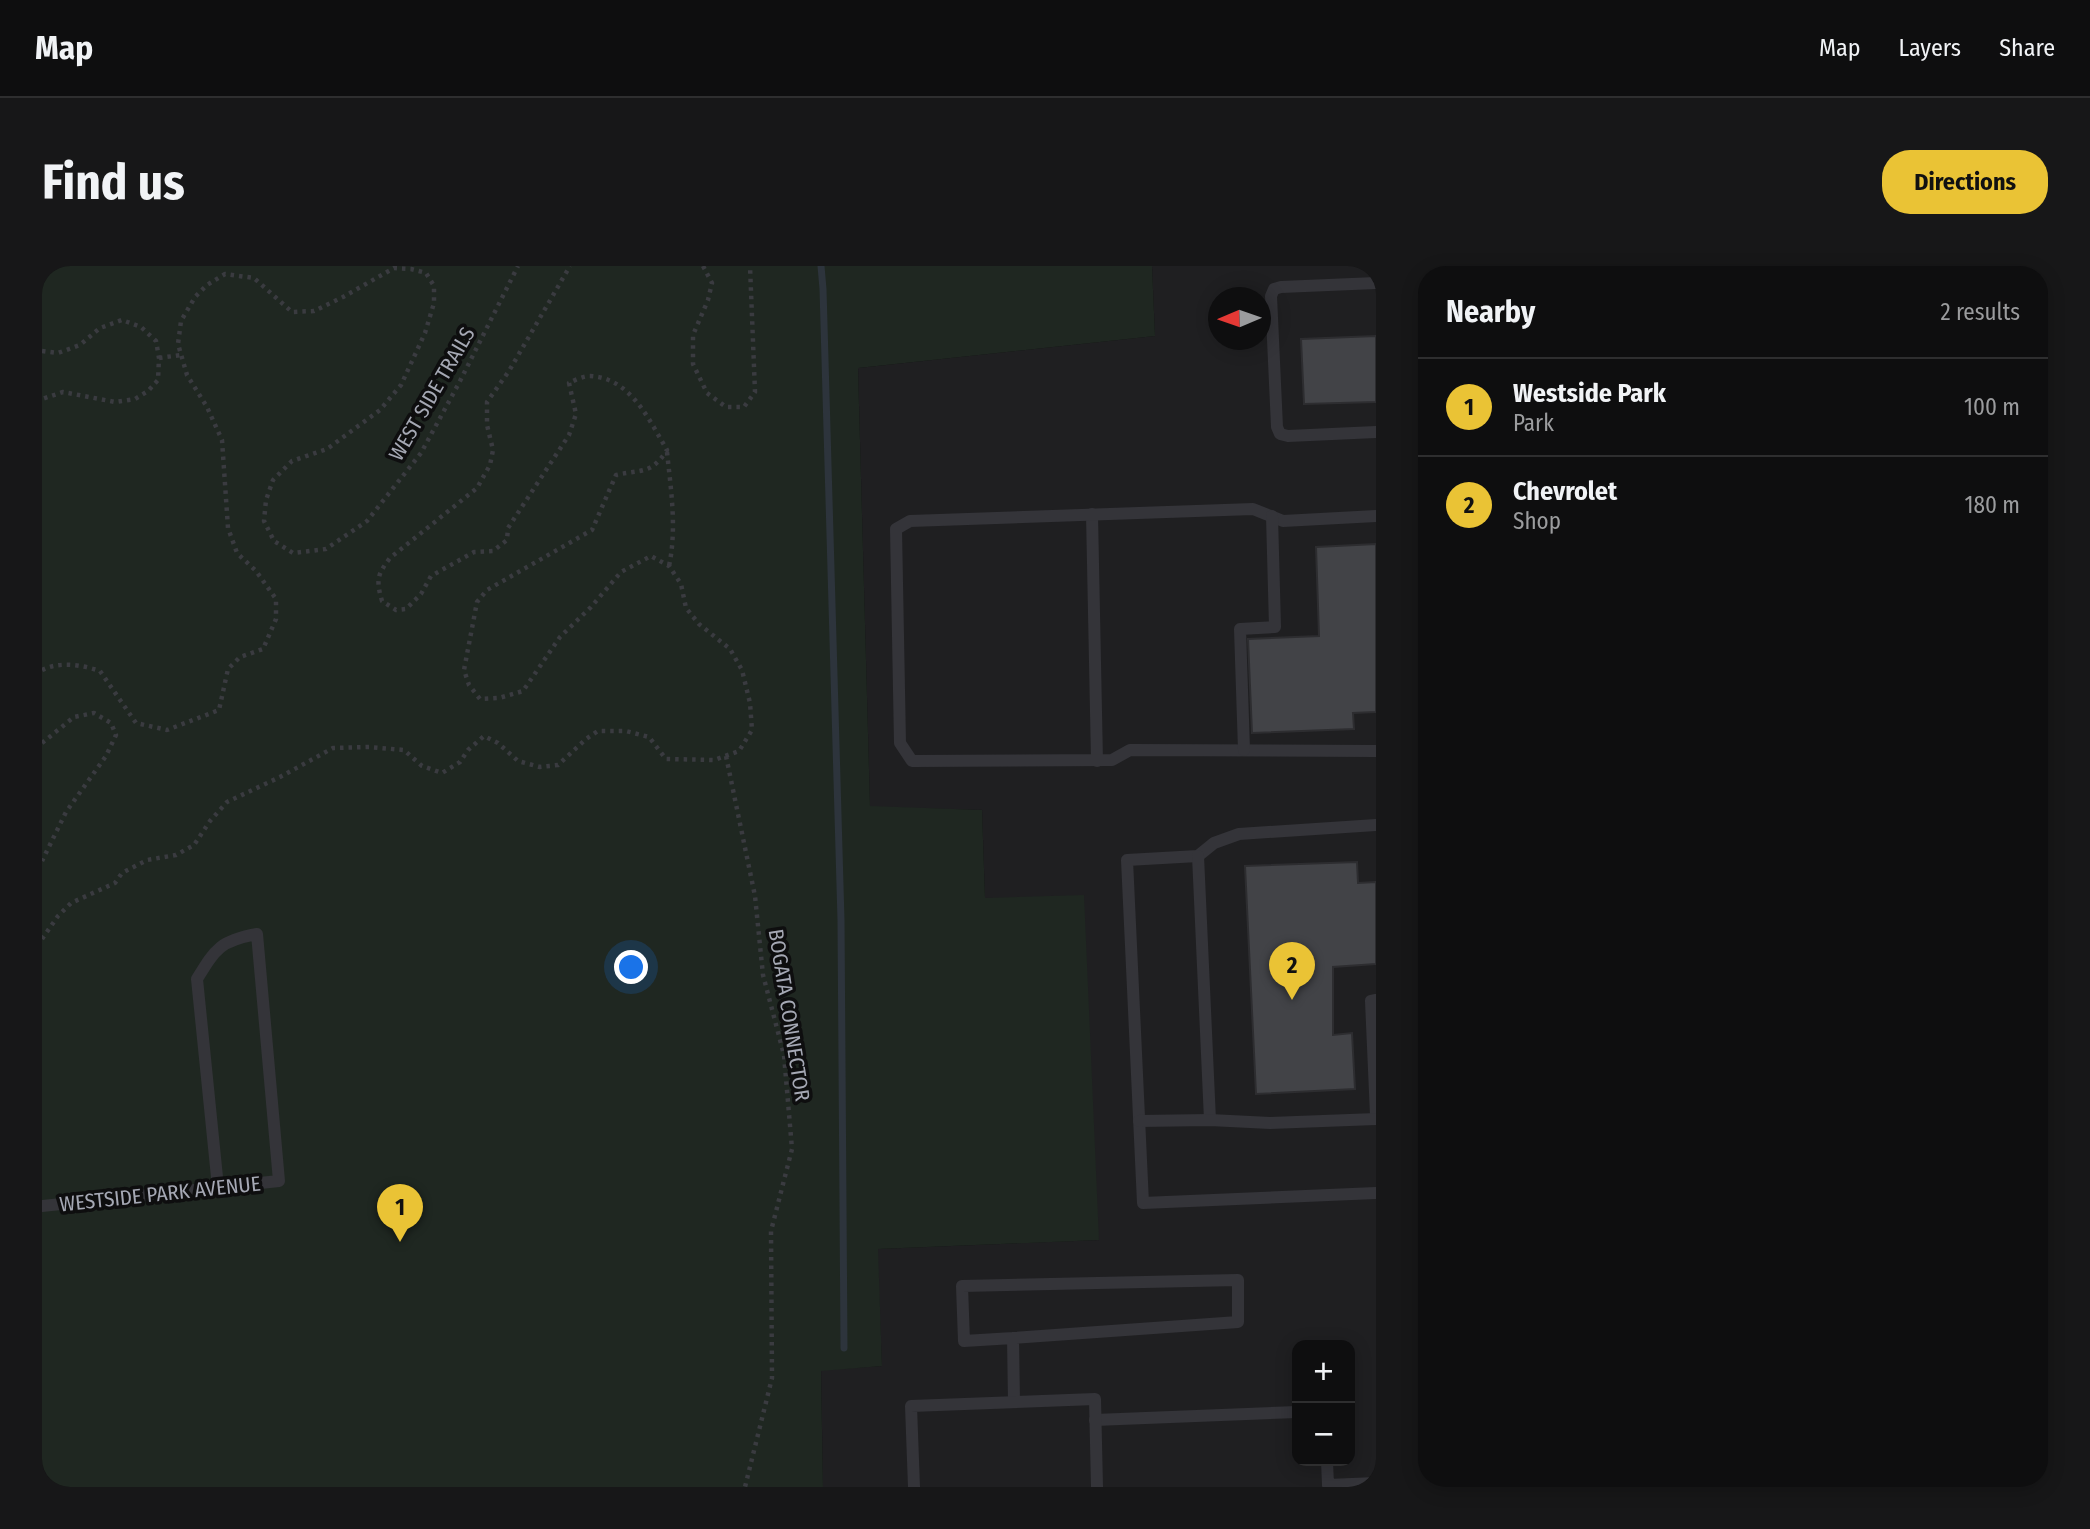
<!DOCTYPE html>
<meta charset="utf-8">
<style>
:root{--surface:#0e0e0f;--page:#171718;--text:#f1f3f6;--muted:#9b9c9e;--line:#2e2e2f;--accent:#eac335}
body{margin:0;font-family:"Fira Sans Condensed",sans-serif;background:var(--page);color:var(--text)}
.controls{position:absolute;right:21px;bottom:21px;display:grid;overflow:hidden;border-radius:14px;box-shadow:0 4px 18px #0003}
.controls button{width:63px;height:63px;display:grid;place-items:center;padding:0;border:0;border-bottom:2px solid var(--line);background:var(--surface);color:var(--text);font:35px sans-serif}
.compass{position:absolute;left:1166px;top:21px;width:63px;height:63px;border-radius:50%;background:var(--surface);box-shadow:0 4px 18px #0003;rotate:268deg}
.you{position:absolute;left:590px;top:702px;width:24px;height:24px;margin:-18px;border:5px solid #fff;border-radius:50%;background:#1a73e8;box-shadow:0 0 0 10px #1a73e833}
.badge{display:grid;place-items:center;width:46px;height:46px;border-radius:50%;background:var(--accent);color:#111;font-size:23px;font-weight:700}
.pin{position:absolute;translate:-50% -58px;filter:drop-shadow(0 2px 4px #0008)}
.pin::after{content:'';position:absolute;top:37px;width:24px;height:21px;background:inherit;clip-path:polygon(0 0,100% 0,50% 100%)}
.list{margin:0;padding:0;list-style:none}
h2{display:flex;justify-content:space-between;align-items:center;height:91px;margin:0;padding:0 28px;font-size:30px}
h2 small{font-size:23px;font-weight:400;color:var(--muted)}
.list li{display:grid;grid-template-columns:46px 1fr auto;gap:21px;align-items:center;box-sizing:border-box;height:98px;padding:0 28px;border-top:2px solid var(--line)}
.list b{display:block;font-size:26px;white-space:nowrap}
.list p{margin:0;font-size:23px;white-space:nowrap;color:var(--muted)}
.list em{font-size:23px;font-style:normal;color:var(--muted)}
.map{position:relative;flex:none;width:1334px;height:1221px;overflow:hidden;border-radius:28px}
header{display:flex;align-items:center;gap:42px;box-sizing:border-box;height:98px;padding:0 35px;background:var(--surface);border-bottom:2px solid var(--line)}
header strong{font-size:33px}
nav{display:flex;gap:38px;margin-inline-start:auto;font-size:24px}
.intro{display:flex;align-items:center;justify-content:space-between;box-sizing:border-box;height:168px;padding:0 42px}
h1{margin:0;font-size:49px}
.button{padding:18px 32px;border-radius:28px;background:var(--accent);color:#111;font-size:24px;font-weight:700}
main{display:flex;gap:42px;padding:0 42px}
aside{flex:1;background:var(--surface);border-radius:28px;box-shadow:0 4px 18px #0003}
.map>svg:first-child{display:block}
</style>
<header>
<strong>Map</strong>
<nav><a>Map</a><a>Layers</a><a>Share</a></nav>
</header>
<div class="intro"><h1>Find us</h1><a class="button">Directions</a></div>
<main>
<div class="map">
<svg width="1334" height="1221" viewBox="0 0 1334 1221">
<rect width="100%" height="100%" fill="#131314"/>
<path fill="#1f1f21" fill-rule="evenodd" d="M1110,0H1334V1221H781L779,1104L840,1100L835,983L1057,974L943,632L940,544L828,541L816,102L1113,70ZM1176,32H1218V74H1176ZM1255,1079H1308V1195H1255Z"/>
<polygon fill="#1f2721" points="0,0 1110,0 1113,70 816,102 828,540 940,544 943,632 1042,629 1057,974 836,983 840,1100 779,1105 781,1221 0,1221"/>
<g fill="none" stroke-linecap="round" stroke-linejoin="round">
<polyline stroke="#2d343c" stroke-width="7" points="779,0 781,23 799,654 802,1082"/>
</g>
<g fill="#424347" stroke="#2d2d30" stroke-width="2">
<polygon points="1334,70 1334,136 1262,138 1259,73"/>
<polygon points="1334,278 1334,446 1311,447 1312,463 1210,467 1206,373 1277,370 1274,281"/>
<polygon points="1315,596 1316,617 1334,616 1334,698 1291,701 1291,769 1310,767 1313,823 1214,828 1203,600"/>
</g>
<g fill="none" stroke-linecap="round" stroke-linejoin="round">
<g stroke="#3a3b40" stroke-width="4.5" stroke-dasharray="3.5 5" stroke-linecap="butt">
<polyline points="661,0 670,17 666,34 651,69 651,98 665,127 684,141 702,141 713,126 708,0"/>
<polyline points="0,85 16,87 38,79 58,62 80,54 99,61 114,75 117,92 116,114 106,125 93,133 73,136 21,126 0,133"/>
<polyline points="117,92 139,89"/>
<path d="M625,186C629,224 635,263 627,300"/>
<path d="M0,404C18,395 40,399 58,405L94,457L125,464L177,444L186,403L198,391L221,383L234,353V333L214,305L195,287L186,262L180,174L165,141L145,109L136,78L139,55L153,31L165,19L183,8L212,12L250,46L272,45L301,31L352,2L369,3L384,7L392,20V37L383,67L359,119L338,144L285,183L250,195L231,214L224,234L222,255L232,275L251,287L284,283L325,255L379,187L417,117L476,0"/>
<polyline points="0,477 32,451 52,447 69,457 74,469 64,490 24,546 0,595"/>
<polyline points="684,490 713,630 721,709 742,789 750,883 729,965 730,1112 703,1221"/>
<path d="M0,673L16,650L29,637L73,617L80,607L105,594L134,589L152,579L168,555L185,536L238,511L291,482L327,481L362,484L380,500L400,507L418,496L426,484L442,470L456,477L476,495L498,501L516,499L544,473L556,465H584L607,471L624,493L672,494L697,485L710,464L708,437L700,404L688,383L657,358L644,342L639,318L627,300L609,290L579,306L549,341L518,371L481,425L457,432L438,433L427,419L422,404L435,336L445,324L550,264L574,209C600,203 609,209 625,184C607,154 589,112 548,110C541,110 533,114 527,117L534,148L527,169L466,262L465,274L451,285L432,286L389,310L379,328L364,343L354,344L340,335C334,314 335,309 348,292L435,222L448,199L451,184L445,159V136L467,105L528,0"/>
</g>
<g stroke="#343439" stroke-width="12">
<polyline points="1334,17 1239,21 1232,23 1229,30 1235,161 1238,168 1246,170 1334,166"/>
<polyline points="1050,248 1055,495"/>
<polyline points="1334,250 1241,255 1211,243 868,255 854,263 858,477 870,495 1070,494 1088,484 1334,485"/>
<polyline points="1202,484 1198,363 1233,361 1230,250"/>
<polyline points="1334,559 1197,568 1172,577 1156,590 1085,594 1101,937 1334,927"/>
<polyline points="1156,590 1168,854"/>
<polyline points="1334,734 1329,735 1334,849"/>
<polyline points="1097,855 1168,854 1228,857 1334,853"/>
<path d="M0,940L237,915L215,668C178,675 174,682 155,713L176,921"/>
<polyline points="971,1072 1196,1056 1196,1014 920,1020 922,1075 971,1072 972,1136"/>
<polyline points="1053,1154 1255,1146"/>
<polyline points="1285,1195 1286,1219 1334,1217"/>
<polyline points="872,1221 869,1140 1053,1133 1055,1221"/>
</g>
</g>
<g text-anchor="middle" stroke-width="7" stroke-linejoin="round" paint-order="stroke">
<g font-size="21" fill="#a5a8b4" stroke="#0e0e0f">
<text transform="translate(390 128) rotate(-60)" y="7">WEST SIDE TRAILS</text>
<text transform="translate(747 749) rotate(81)" y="7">BOGATA CONNECTOR</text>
<text transform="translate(118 928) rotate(-6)" y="7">WESTSIDE PARK AVENUE</text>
</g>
</g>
</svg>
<div class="controls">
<button>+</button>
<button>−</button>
</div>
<svg class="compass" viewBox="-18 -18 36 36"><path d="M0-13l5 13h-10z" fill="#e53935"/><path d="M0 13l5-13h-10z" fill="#9b9c9e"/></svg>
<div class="you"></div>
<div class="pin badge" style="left:358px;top:976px">1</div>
<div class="pin badge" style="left:1250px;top:734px">2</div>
</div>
<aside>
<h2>Nearby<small>2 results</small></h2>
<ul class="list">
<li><span class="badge">1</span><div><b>Westside Park</b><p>Park</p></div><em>100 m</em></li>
<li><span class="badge">2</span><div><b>Chevrolet</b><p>Shop</p></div><em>180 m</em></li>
</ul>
</aside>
</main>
